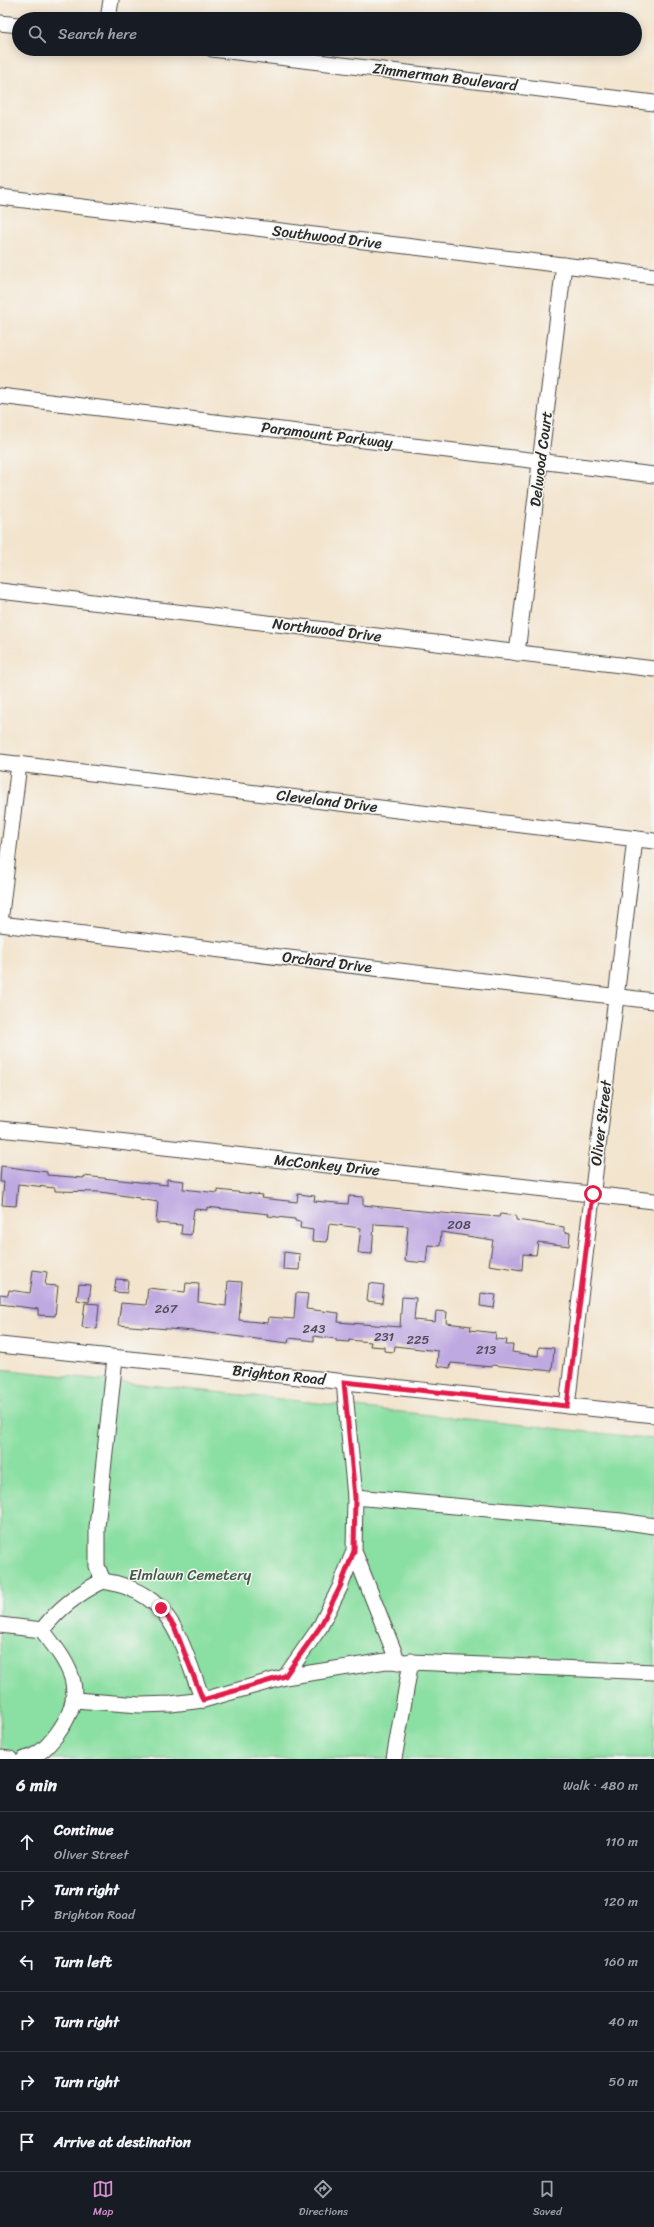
<!DOCTYPE html>
<meta charset="utf-8">
<style>
:root{--surface:#171b24;--page:#242831;--text:#f1f3f6;--muted:#9ea1a6;--line:#363941;--accent:#d690ce}
body{margin:0;font-family:Sriracha,sans-serif;background:var(--page);color:var(--text)}
.stop{position:absolute;width:12px;height:12px;margin:-9px;border:3px solid #e11d48;border-radius:50%;background:#fff}
.stop.end{background:#e11d48;border-color:#fff;box-shadow:0 1px 4px #0008}
.list{margin:0;padding:0;list-style:none}
h2{display:flex;justify-content:space-between;align-items:center;height:52px;margin:0;padding:0 16px;font-size:17px}
h2 small{font-size:13px;font-weight:400;color:var(--muted)}
.list li{display:grid;grid-template-columns:26px 1fr auto;gap:12px;align-items:center;box-sizing:border-box;height:60px;padding:0 16px;border-top:1px solid var(--line)}
.list b{display:block;font-size:15px;white-space:nowrap}
.list p{margin:0;font-size:13px;white-space:nowrap;color:var(--muted)}
.list em{font-size:13px;font-style:normal;color:var(--muted)}
.icon{flex:none;width:22px;height:22px;fill:none;stroke:currentColor;stroke-width:2;stroke-linecap:round;stroke-linejoin:round}
.map{position:relative;flex:none;width:654px;height:1759px;overflow:hidden}
.search{position:absolute;background:var(--surface);box-shadow:0 2px 10px #0003;left:12px;right:12px;top:12px;height:44px;display:flex;align-items:center;gap:10px;box-sizing:border-box;padding:0 14px;border-radius:22px;color:var(--muted);font-size:15px}
.sheet{height:412px;background:var(--surface)}
nav{display:flex;justify-content:space-around;align-items:center;box-sizing:border-box;height:56px;border-top:1px solid var(--line);background:var(--surface);font-size:11px;color:var(--muted)}
nav a{display:grid;justify-items:center;gap:2px}
nav .on{color:var(--accent)}
.map>svg:first-child{display:block}
</style>
<div class="map">
<svg width="654" height="1759" viewBox="0 0 654 1759">
<rect width="100%" height="100%" fill="#f6f6f2"/>
<filter id="ink" filterUnits="userSpaceOnUse"><feTurbulence type="fractalNoise" baseFrequency=".025" numOctaves="2"/><feDisplacementMap in="SourceGraphic" scale="8" xChannelSelector="R" yChannelSelector="G"/><feConvolveMatrix kernelMatrix="1 2 1 2 8 2 1 2 1" color-interpolation-filters="sRGB"/></filter>
<filter id="wash" filterUnits="userSpaceOnUse"><feTurbulence type="fractalNoise" baseFrequency=".012" numOctaves="4" result="noise"/><feDisplacementMap in="SourceGraphic" scale="16" xChannelSelector="R" yChannelSelector="G"/><feGaussianBlur stdDeviation="0.9" result="paint"/><feColorMatrix in="noise" values="0 0 0 0 0 0 0 0 0 0 0 0 0 0 0 0 0 1.4 0 .05"/><feComposite in="paint" operator="in"/></filter>
<g filter="url(#wash)">
<rect width="100%" height="100%" fill="#f3e4cd"/>
<polygon fill="#8adfa2" stroke="#5a8566" points="0,1369 654,1439 654,1759 0,1759"/>
<g id="blocks">
<g fill="#bfa9e1">
<polygon points="1,1166 47,1172 47,1175 84,1178 84,1176 167,1185 167,1179 184,1181 183,1189 218,1193 218,1190 245,1193 262,1195 261,1198 297,1202 298,1194 315,1196 314,1201 348,1204 349,1196 363,1197 363,1205 452,1214 452,1213 499,1217 500,1214 516,1216 516,1220 564,1227 564,1232 570,1233 569,1246 538,1242 536,1255 523,1254 522,1270 489,1265 493,1240 441,1232 440,1246 428,1245 426,1263 405,1261 408,1226 374,1224 372,1254 358,1253 361,1228 329,1224 327,1242 312,1241 313,1230 300,1228 301,1222 295,1221 295,1219 268,1216 269,1214 207,1207 207,1210 194,1209 191,1235 181,1234 182,1225 156,1223 158,1202 139,1199 139,1198 101,1192 55,1191 55,1188 18,1184 16,1206 2,1205 4,1182 0,1182"/>
<polygon points="284,1252 300,1254 299,1270 283,1269"/>
<polygon points="33,1270 47,1272 45,1285 58,1286 55,1316 38,1315 38,1309 0,1304 0,1294 8,1295 9,1290 30,1293"/>
<polygon points="116,1279 128,1280 127,1293 114,1292"/>
<polygon points="228,1281 242,1282 239,1320 268,1323 269,1317 294,1319 296,1293 308,1294 306,1309 339,1313 338,1322 400,1327 402,1297 416,1298 414,1320 435,1322 436,1311 447,1312 446,1323 471,1326 470,1330 496,1333 495,1339 507,1340 506,1345 513,1345 512,1352 538,1356 539,1347 554,1348 552,1371 492,1365 492,1367 451,1363 450,1368 437,1366 438,1351 395,1346 394,1352 384,1351 384,1347 370,1346 371,1342 349,1340 349,1342 336,1341 336,1339 314,1336 314,1341 289,1338 288,1343 194,1331 118,1325 121,1303 146,1305 148,1288 185,1292 186,1283 199,1284 198,1302 226,1306"/>
<polygon points="369,1283 384,1285 382,1303 367,1301"/>
<polygon points="79,1284 91,1285 89,1302 77,1300"/>
<polygon points="481,1293 496,1295 494,1308 480,1306"/>
<polygon points="85,1303 99,1304 97,1329 82,1327"/>
</g>
</g>
</g>
<g filter="url(#ink)">
<use href="#blocks" fill-opacity="0" stroke="#494743" stroke-width="1"/>
<g fill="none" stroke-linecap="round" stroke-linejoin="round">
<defs>
<g id="minor">
<polyline points="108,19 111,0"/>
<polyline points="0,23 19,25"/>
<polyline points="212,49 654,103"/>
<polyline points="0,197 654,276"/>
<polyline points="0,396 654,475"/>
<polyline points="0,591 654,669"/>
<polyline points="517,653 564,265"/>
<polyline points="0,762 654,841"/>
<polyline points="0,922 19,764"/>
<polyline points="0,924 654,1001"/>
<polyline points="0,1129 654,1201"/>
<polyline points="0,1345 654,1415"/>
<polyline points="567,1406 635,839"/>
<polyline points="355,1497 621,1521 654,1526"/>
<polyline points="354,1551 398,1662"/>
<polyline points="103,1581 97,1566 97,1527 115,1358"/>
<path d="M0,1625L42,1630C71,1667 89,1691 57,1734C48,1746 39,1756 24,1759"/>
<path d="M42,1630C59,1608 78,1593 103,1581C174,1592 180,1642 203,1700"/>
<polyline points="285,1677 320,1627 340,1587 354,1551 355,1497 344,1382"/>
<polyline points="75,1700 140,1705 171,1704 203,1700 285,1677 386,1661 654,1672"/>
<polyline points="0,1758 10,1759"/>
<polyline points="394,1759 411,1661"/>
</g>
</defs>
<use href="#minor" stroke="#494743" stroke-width="17"/>
<use href="#minor" stroke="#fff" stroke-width="15"/>
</g>
</g>
<g fill="none" stroke-linecap="round" stroke-linejoin="round" filter="url(#ink)">
<polyline stroke="#e11d48" stroke-width="5" points="161,1608 174,1626 203,1700 285,1676 320,1627 340,1587 354,1551 355,1497 344,1382 567,1406 593,1194"/>
</g>
<g text-anchor="middle" stroke-width="3" stroke-linejoin="round" paint-order="stroke">
<g font-size="13" fill="#504a58">
<text x="459" y="1229">208</text>
<text x="166" y="1313">267</text>
<text x="314" y="1333">243</text>
<text x="384" y="1341">231</text>
<text x="418" y="1344">225</text>
<text x="486" y="1354">213</text>
</g>
<g font-size="15" fill="#2b2b2b" stroke="#f6f6f2">
<text transform="translate(445 77) rotate(7)" y="5">Zimmerman Boulevard</text>
<text transform="translate(327 237) rotate(7)" y="5">Southwood Drive</text>
<text transform="translate(327 435) rotate(7)" y="5">Paramount Parkway</text>
<text transform="translate(541 459) rotate(-83)" y="5">Delwood Court</text>
<text transform="translate(327 630) rotate(7)" y="5">Northwood Drive</text>
<text transform="translate(327 801) rotate(7)" y="5">Cleveland Drive</text>
<text transform="translate(327 962) rotate(7)" y="5">Orchard Drive</text>
<text transform="translate(601 1123) rotate(-83)" y="5">Oliver Street</text>
<text transform="translate(327 1165) rotate(6)" y="5">McConkey Drive</text>
<text transform="translate(279 1375) rotate(6)" y="5">Brighton Road</text>
</g>
<g font-size="15" fill="#435849" stroke="#f6f6f2">
<text x="190" y="1580">Elmlawn Cemetery</text>
</g>
</g>
</svg>
<div class="stop" style="left:593px;top:1194px"></div>
<div class="stop end" style="left:161px;top:1608px"></div>
<div class="search"><svg class="icon" aria-label="search" viewBox="0 0 24 24"><circle cx="10" cy="10" r="6"/><path d="M15 15l6 6"/></svg>Search here</div>
</div>
<section class="sheet">
<h2>6 min<small>Walk · 480 m</small></h2>
<ul class="list">
<li><svg class="icon" aria-label="ahead" viewBox="0 0 24 24"><path d="M12 20V5M6 11l6-6 6 6"/></svg><div><b>Continue</b><p>Oliver Street</p></div><em>110 m</em></li>
<li><svg class="icon" aria-label="right" viewBox="0 0 24 24"><path d="M7 20v-9h11M14 6l5 5-5 5"/></svg><div><b>Turn right</b><p>Brighton Road</p></div><em>120 m</em></li>
<li><svg class="icon" aria-label="left" viewBox="0 0 24 24"><path d="M17 20v-9H6M10 6l-5 5 5 5"/></svg><div><b>Turn left</b></div><em>160 m</em></li>
<li><svg class="icon" aria-label="right" viewBox="0 0 24 24"><path d="M7 20v-9h11M14 6l5 5-5 5"/></svg><div><b>Turn right</b></div><em>40 m</em></li>
<li><svg class="icon" aria-label="right" viewBox="0 0 24 24"><path d="M7 20v-9h11M14 6l5 5-5 5"/></svg><div><b>Turn right</b></div><em>50 m</em></li>
<li><svg class="icon" aria-label="arrive" viewBox="0 0 24 24"><path d="M6 21V4h12l-3 4 3 4H6"/></svg><div><b>Arrive at destination</b></div></li>
</ul>
</section>
<nav>
<a class="on"><svg class="icon" aria-label="map" viewBox="0 0 24 24"><path d="M3 6l6-2 6 2 6-2v14l-6 2-6-2-6 2zM9 4v14M15 6v14"/></svg>Map</a>
<a><svg class="icon" aria-label="directions" viewBox="0 0 24 24"><path d="M12 3l9 9-9 9-9-9zM9 14v-3h6M13 9l2 2-2 2"/></svg>Directions</a>
<a><svg class="icon" aria-label="saved" viewBox="0 0 24 24"><path d="M7 4h10v16l-5-4-5 4z"/></svg>Saved</a>
</nav>
